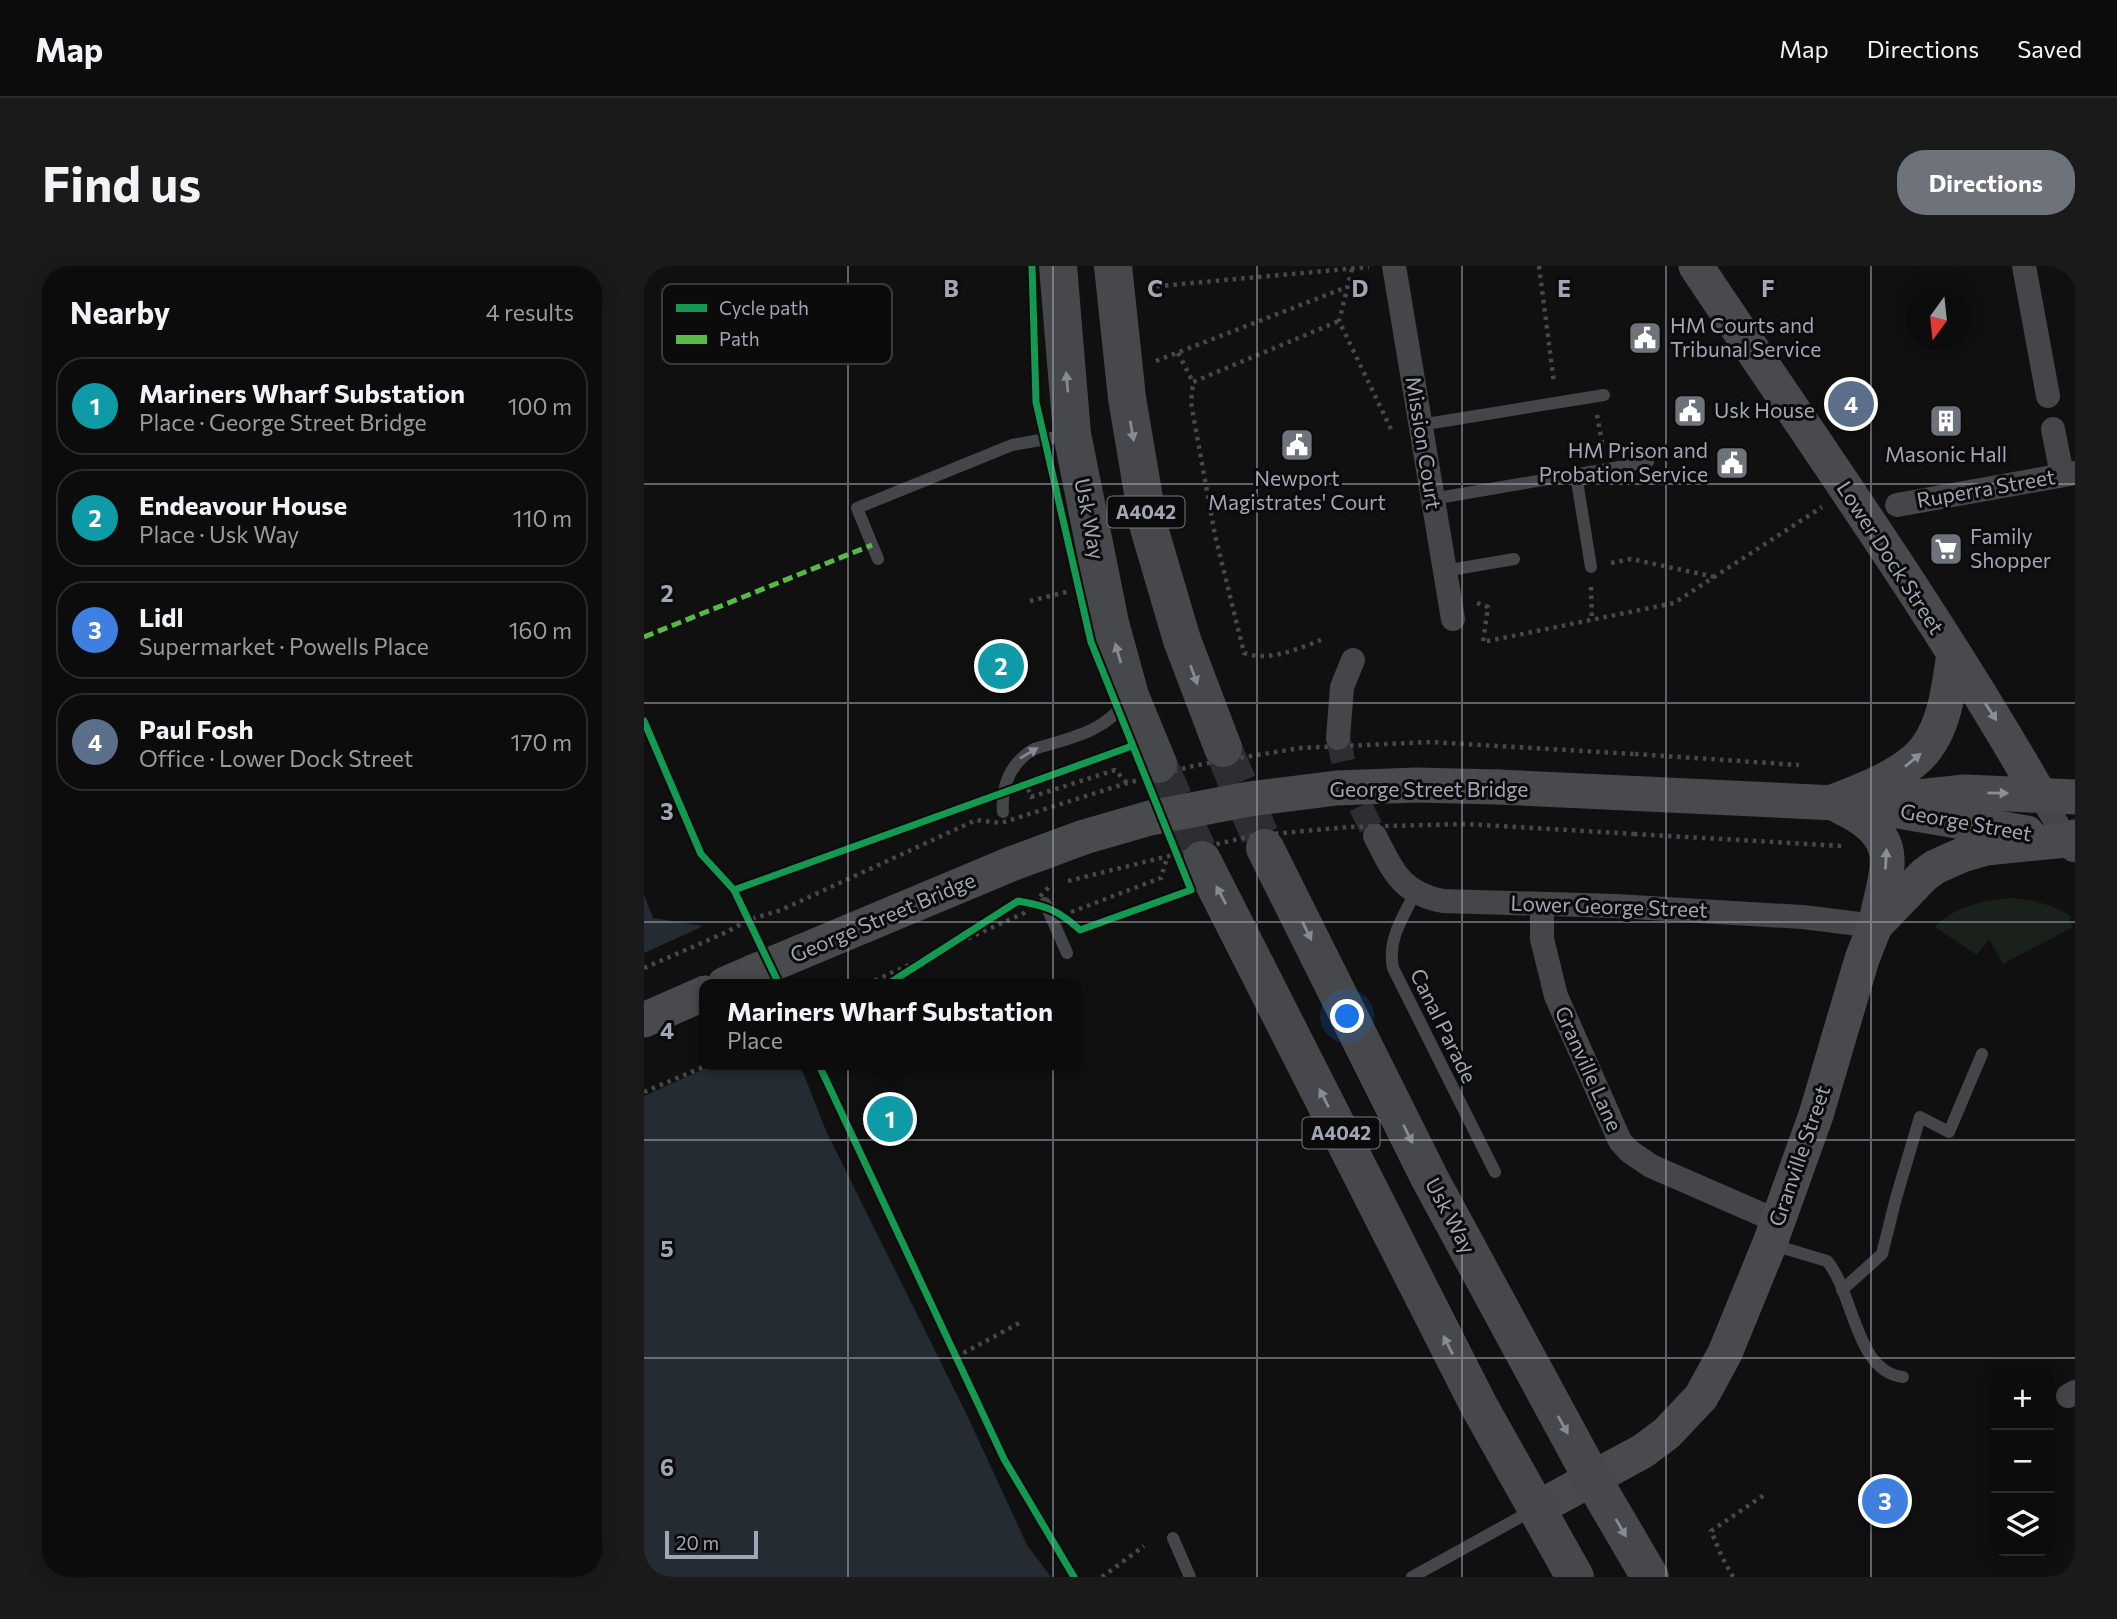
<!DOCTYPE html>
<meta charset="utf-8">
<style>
:root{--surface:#0c0c0d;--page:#1a1a1b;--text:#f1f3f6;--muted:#9a9b9d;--line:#2c2c2e;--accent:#6e727a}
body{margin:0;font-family:Commissioner,sans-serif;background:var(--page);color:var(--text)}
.controls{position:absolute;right:21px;bottom:21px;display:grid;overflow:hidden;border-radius:14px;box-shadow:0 4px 18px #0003}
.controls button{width:63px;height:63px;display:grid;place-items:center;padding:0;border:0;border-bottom:2px solid var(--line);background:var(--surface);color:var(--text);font:35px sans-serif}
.compass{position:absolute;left:1263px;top:21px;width:63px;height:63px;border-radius:50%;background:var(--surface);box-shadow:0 4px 18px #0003;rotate:195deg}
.scale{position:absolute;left:21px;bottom:18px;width:93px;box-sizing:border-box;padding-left:7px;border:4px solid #a0a6b3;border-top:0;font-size:19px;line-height:24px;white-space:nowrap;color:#a0a6b3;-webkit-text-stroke:5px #0b0b0c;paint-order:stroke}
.you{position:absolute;left:704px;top:751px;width:24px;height:24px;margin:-18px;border:5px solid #fff;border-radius:50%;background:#1a73e8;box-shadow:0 0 0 10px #1a73e833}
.badge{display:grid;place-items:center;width:46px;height:46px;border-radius:50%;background:var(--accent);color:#fff;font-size:23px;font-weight:700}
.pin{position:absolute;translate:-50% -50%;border:4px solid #fff;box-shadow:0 2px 7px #0006}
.popup{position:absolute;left:55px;top:713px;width:382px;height:91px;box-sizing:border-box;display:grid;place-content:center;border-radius:14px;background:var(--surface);filter:drop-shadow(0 2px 5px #0005);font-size:23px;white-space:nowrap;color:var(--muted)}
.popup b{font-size:26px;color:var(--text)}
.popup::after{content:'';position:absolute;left:50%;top:100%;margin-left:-14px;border:14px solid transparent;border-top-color:var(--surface)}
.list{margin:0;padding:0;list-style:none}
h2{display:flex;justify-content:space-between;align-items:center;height:91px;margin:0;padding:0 28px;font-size:30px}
h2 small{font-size:23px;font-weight:400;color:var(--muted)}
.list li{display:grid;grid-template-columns:46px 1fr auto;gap:21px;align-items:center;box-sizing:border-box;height:98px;margin:0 14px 14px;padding:0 14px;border:2px solid var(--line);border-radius:28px}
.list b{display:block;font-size:26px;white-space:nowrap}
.list p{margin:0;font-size:23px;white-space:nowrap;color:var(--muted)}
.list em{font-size:23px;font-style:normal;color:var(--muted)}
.icon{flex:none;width:38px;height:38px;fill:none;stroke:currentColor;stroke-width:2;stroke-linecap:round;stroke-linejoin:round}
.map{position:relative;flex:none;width:1431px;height:1311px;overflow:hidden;border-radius:28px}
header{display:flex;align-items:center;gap:42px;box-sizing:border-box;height:98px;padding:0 35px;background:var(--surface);border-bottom:2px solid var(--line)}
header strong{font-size:33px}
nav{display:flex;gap:38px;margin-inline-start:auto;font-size:24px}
.intro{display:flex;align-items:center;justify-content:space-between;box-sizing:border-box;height:168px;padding:0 42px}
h1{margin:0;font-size:49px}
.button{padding:18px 32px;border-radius:28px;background:var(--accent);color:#fff;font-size:24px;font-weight:700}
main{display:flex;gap:42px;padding:0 42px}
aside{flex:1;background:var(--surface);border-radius:28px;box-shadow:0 4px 18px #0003}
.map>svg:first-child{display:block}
</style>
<header>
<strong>Map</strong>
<nav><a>Map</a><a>Directions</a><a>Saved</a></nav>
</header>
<div class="intro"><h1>Find us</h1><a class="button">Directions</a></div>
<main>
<aside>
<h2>Nearby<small>4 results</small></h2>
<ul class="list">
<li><span class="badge" style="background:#0f9aa8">1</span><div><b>Mariners Wharf Substation</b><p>Place · George Street Bridge</p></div><em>100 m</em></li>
<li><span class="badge" style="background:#0f9aa8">2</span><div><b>Endeavour House</b><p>Place · Usk Way</p></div><em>110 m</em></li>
<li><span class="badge" style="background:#3f7fe0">3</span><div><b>Lidl</b><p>Supermarket · Powells Place</p></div><em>160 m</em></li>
<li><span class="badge" style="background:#5c6f8a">4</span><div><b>Paul Fosh</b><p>Office · Lower Dock Street</p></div><em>170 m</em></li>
</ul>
</aside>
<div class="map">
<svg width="1431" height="1311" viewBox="0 0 1431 1311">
<rect width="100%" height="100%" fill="#101011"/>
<path fill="#1a211b" d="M1366,632C1390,634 1407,638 1427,650L1425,654L1429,661L1359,698L1345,673L1333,689L1291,661C1309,641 1340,634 1366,632Z"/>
<polygon fill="#242b32" points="0,629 9,652 72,662 61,718 61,799 156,799 183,867 322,1147 383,1279 407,1311 0,1311"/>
<polygon fill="#101011" points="64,658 75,660 112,716 61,718 61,799 69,799 0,830 0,687"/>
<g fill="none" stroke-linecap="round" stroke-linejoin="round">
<polyline stroke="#2d2e31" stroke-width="24" stroke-dasharray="24 12" stroke-linecap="butt" points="694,472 703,512 731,570"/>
<g stroke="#2d2e31" stroke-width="38" stroke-dasharray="38 19" stroke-linecap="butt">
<polyline points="579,482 621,582"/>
<polyline points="514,498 558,594"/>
</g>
<g stroke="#46484c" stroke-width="4.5" stroke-dasharray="3.5 5" stroke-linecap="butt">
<polyline points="895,0 910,117"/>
<polyline points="708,3 695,55 747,163"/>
<polyline points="504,21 725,1"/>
<polyline points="534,87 549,116"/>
<polyline points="512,95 703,21"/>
<polyline points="953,149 959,182"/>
<polyline points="967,297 987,293 1071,311"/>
<polyline points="947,321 948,355"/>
<polyline points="386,335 426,325"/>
<polyline points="833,337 844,341 839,376 1030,337 1178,241"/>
<path d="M677,374C653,383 625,396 600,387L571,269L547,137L549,116L695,55"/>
<polyline points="991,488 1155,499"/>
<polyline points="384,523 387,531 471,504 483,517"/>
<polyline points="990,568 1199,580"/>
<polyline points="427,646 517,612 522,595"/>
<polyline points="0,826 64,799"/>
<polyline points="312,1091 379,1055"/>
<polyline points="458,1311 500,1280"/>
<polyline points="1089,1311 1078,1291 1067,1265 1123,1227"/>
</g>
<g stroke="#45464a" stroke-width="12">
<polyline points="776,159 960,129"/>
<polyline points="932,209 947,301"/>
<polyline points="788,233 1004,196"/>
<polyline points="234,293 213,242 368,179 424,169"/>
<polyline points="800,305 870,293"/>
<path d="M359,546C357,520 367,496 390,483C425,472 460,467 482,435"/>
<path d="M771,627C759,651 743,674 749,702L851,906"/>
<polyline points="401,637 423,687"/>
<path d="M1126,978L1183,995C1210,1026 1211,1106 1259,1111"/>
<polyline points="1198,1024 1238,988 1252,932 1276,851 1305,866 1338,788"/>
<polyline points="529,1272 546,1311"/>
<polyline points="768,1311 889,1244"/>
</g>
<g stroke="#45464a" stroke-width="24">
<polyline points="750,0 809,353"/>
<polyline points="1380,0 1404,130"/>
<polyline points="1409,163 1418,209"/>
<polyline points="1253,239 1431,207"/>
<polyline points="694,472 698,421 709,394"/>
<polyline points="1395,528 1429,584"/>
<path d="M731,570C749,605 757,627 799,635L972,640L1159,651L1231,660"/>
<polyline points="898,638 898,673 912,730 976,875 985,885 1007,900 1133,955"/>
<polyline points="1424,1130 1431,1126"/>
</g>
<g stroke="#484a4e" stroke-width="35">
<path d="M1052,0C1168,174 1291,346 1395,528"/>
<polyline points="854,521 1213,538 1383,567"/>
<polyline points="1254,533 1321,526 1431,531"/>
<path d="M1191,535C1220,524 1265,507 1283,481C1302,455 1305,419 1310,388"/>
<path d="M1197,541C1262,572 1243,601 1231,660"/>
<polyline points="81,718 109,706"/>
<polyline points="0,754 61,727"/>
<polyline points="892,1243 999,1185 1023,1167 1057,1131 1081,1087 1126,977 1172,849 1218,693 1231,660 1280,609 1291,601 1318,589 1342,582 1423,574 1431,571"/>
</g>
<g stroke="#47484c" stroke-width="38">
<polyline points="414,0 428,168 466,357 486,430 514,498"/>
<polyline points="469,0 483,132 505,262 538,374 579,482"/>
<polyline points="621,582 786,913 948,1212 1006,1311"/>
<polyline points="558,594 835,1140 931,1311"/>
</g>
<g stroke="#46484c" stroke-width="4.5" stroke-dasharray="3.5 5" stroke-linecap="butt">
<polyline points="424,615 606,570 705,561 822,558 990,568"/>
<polyline points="0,702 83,666 104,654 137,644 332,554 357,557 483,517 553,499 656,482 787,476 991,488"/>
<polyline points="223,718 380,647 406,620"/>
</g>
<polyline stroke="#484a4e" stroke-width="35" points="109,706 367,598 440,571 506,552 605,533 693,522 772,519 854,521"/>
<polyline stroke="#58b947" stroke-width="5" stroke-dasharray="10 5" stroke-linecap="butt" points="0,371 228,279"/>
<defs>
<g id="cycleway">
<polyline points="0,455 57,588 90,624 135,718"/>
<polyline points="90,624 488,480"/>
<path d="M244,718L374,635C403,640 414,644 436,664L547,624L447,376L392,136L388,0"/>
<polyline points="175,799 360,1193 430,1311"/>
</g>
</defs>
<use href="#cycleway" stroke="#0b0b0c" stroke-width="11"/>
<use href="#cycleway" stroke="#139951" stroke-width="7"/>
</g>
<defs><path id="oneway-solid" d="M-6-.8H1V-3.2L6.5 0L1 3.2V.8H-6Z" transform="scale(1.75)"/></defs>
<g fill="#858a94">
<use href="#oneway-solid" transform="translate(423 116) rotate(-95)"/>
<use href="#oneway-solid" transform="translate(488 165) rotate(80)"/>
<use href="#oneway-solid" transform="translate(474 387) rotate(-106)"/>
<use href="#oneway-solid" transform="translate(550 409) rotate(70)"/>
<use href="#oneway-solid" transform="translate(577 629) rotate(-118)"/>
<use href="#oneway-solid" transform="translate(663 665) rotate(64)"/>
<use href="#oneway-solid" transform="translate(680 832) rotate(-117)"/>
<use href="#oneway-solid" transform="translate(764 868) rotate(64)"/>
<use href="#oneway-solid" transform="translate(804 1079) rotate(-117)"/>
<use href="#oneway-solid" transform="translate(919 1159) rotate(61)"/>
<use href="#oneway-solid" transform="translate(977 1262) rotate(60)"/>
</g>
<g fill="#8a8f9a">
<use href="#oneway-solid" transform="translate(1347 446) rotate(57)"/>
<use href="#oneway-solid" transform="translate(1269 494) rotate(-40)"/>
<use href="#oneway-solid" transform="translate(1354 527) rotate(1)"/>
<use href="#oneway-solid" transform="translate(1242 593) rotate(-87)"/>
</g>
<use fill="#858994" href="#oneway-solid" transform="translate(385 487) rotate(-31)"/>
<path fill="none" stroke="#a0a6b3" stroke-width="2" stroke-opacity="0.55" d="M204,0V1311M409,0V1311M613,0V1311M818,0V1311M1022,0V1311M1227,0V1311M0,218H1431M0,437H1431M0,656H1431M0,874H1431M0,1092H1431"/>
<defs>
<symbol id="civic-square" viewBox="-11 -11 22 22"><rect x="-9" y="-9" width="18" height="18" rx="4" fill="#6e727a" stroke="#0b0b0c"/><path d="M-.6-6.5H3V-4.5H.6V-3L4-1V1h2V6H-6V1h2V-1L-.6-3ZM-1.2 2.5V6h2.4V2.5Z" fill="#fff"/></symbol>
<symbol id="building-square" viewBox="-11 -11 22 22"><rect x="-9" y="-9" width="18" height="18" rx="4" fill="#6e727a" stroke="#0b0b0c"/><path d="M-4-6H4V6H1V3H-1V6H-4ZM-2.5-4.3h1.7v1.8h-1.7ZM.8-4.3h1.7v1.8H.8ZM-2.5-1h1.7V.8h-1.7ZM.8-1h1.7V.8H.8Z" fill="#fff"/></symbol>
<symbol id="supermarket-square" viewBox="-11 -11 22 22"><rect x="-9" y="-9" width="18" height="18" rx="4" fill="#6e727a" stroke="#0b0b0c"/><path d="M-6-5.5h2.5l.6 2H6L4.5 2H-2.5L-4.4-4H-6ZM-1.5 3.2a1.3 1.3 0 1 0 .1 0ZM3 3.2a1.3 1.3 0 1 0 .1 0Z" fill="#fff"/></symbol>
</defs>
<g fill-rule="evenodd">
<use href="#civic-square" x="982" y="53" width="38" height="38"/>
<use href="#civic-square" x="1027" y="126" width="38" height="38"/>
<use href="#building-square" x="1283" y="136" width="38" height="38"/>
<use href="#civic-square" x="634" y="160" width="38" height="38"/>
<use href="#civic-square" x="1069" y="178" width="38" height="38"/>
<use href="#supermarket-square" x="1283" y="264" width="38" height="38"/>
</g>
<g text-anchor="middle" stroke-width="6" stroke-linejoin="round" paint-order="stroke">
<g fill="#0b0b0c" stroke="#737881" stroke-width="2">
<rect x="463.5" y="230.5" width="77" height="31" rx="5"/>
<rect x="658.5" y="851.5" width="77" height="31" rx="5"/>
</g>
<g font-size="19" font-weight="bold" fill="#a0a6b3">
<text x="502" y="253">A4042</text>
<text x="697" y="874">A4042</text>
</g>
<g font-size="21" fill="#a0a6b3" stroke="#0b0b0c" text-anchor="start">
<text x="1026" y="67">HM Courts and<tspan x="1026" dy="24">Tribunal Service</tspan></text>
<text x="1070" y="152">Usk House</text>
<text x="1064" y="192" text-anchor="end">HM Prison and<tspan x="1064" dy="24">Probation Service</tspan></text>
<text x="1302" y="196" text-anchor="middle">Masonic Hall</text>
<text x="653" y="220" text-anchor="middle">Newport<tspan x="653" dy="24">Magistrates' Court</tspan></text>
<text x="1326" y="278">Family<tspan x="1326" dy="24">Shopper</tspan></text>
</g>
<g font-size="21" fill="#a0a6b3" stroke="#0b0b0c">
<text transform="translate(779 177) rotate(81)" y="7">Mission Court</text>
<text transform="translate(1342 223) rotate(-10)" y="7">Ruperra Street</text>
<text transform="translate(445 253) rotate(79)" y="7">Usk Way</text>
<text transform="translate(1246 292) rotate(57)" y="7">Lower Dock Street</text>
<text x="785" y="531">George Street Bridge</text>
<text transform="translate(1322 557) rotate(10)" y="7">George Street</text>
<text transform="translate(965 641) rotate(2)" y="7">Lower George Street</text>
<text transform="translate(239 652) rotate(-23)" y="7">George Street Bridge</text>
<text transform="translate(799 760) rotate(64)" y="7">Canal Parade</text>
<text transform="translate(944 803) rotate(66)" y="7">Granville Lane</text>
<text transform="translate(1156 890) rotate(-71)" y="7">Granville Street</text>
<text transform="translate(806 950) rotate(62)" y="7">Usk Way</text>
</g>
</g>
<rect x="18" y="18" width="230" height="80" rx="10" fill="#0b0b0c" stroke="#383a3e" stroke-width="2"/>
<rect x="32" y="38" width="31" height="8" fill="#139951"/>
<rect x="32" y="69" width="31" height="9" fill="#58b947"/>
<g font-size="19" fill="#a0a6b3">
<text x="75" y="49">Cycle path</text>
<text x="75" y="80">Path</text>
</g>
<g font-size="23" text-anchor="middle" font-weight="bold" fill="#a0a6b3" stroke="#0b0b0c" stroke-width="6" stroke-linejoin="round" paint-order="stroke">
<text x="307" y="31">B</text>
<text x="511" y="31">C</text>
<text x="716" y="31">D</text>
<text x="920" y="31">E</text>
<text x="1124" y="31">F</text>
<text x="23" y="336">2</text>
<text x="23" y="554">3</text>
<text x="23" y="773">4</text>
<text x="23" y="991">5</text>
<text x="23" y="1210">6</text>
</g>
</svg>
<div class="controls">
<button>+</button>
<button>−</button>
<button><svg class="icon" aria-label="layers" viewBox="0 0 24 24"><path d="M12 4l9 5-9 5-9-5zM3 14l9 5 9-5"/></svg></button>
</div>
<svg class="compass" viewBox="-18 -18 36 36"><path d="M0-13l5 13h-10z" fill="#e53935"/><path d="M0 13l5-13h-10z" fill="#9a9b9d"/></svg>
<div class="scale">20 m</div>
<div class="you"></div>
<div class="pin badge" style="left:246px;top:853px;background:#0f9aa8">1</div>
<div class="popup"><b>Mariners Wharf Substation</b>Place</div>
<div class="pin badge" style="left:357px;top:400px;background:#0f9aa8">2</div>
<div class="pin badge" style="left:1241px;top:1235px;background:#3f7fe0">3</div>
<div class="pin badge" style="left:1207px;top:138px;background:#5c6f8a">4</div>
</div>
</main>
